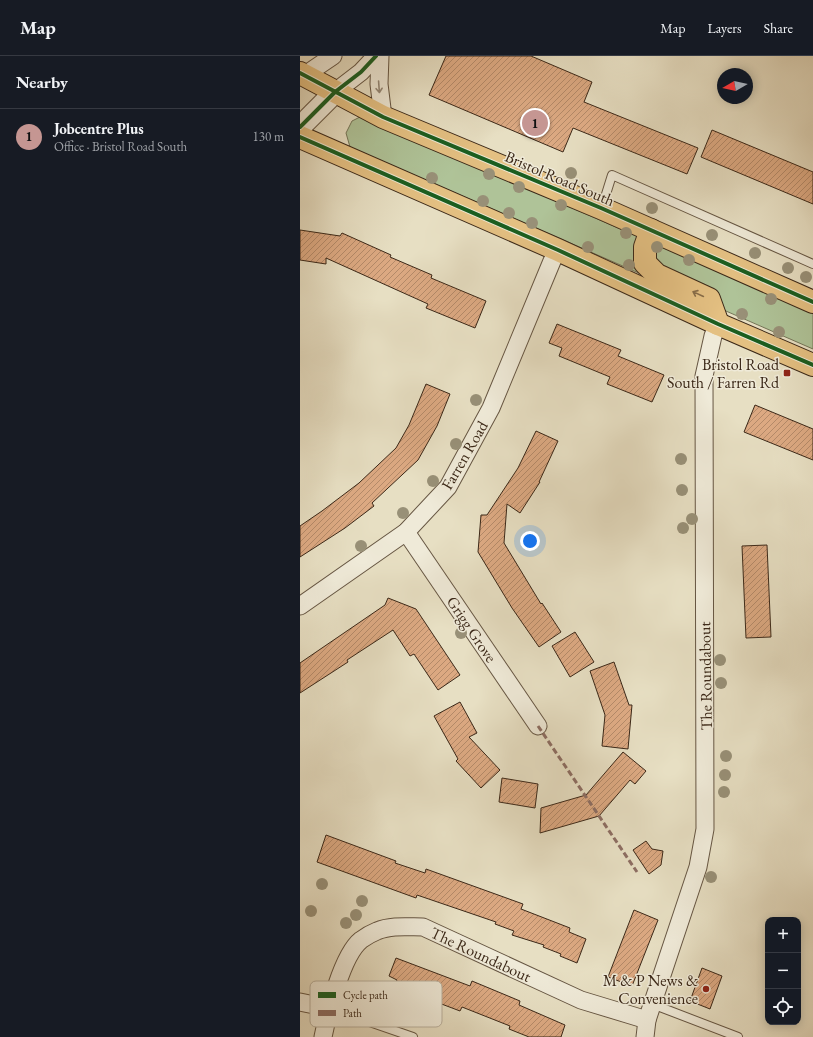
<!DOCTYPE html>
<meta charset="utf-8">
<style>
:root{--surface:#171b24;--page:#20242c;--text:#f1f3f6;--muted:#9ea1a6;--line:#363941;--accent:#c59692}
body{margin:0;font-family:"EB Garamond",serif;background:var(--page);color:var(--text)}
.controls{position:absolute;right:12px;bottom:12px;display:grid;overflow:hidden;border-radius:8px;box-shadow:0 2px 10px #0003}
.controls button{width:36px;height:36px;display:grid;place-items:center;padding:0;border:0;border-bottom:1px solid var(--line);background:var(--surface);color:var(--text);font:20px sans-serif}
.compass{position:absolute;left:417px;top:12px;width:36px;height:36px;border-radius:50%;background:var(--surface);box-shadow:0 2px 10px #0003;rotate:261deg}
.you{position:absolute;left:230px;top:485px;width:14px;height:14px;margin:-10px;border:3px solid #fff;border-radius:50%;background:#1a73e8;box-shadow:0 0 0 6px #1a73e833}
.badge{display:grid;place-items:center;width:26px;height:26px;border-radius:50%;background:var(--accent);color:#111;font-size:13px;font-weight:700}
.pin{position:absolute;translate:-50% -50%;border:2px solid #fff;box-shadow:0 1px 4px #0006}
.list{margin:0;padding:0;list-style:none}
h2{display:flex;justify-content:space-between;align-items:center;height:52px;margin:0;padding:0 16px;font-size:17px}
h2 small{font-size:13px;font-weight:400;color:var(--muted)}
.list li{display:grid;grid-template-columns:26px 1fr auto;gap:12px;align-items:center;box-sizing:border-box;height:56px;padding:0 16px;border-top:1px solid var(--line)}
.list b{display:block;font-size:15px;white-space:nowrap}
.list p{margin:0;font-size:13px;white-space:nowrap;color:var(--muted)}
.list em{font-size:13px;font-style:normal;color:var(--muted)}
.icon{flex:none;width:22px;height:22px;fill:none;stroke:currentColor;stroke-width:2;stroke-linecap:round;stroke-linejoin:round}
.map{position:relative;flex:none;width:513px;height:981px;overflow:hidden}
header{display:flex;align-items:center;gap:24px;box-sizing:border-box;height:56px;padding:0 20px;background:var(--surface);border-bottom:1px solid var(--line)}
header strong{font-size:19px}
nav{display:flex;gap:22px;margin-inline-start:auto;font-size:14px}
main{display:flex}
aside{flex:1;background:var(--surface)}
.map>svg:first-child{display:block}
</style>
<header>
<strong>Map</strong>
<nav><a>Map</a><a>Layers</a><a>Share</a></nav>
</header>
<main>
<aside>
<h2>Nearby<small></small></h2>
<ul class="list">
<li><span class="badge">1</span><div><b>Jobcentre Plus</b><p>Office · Bristol Road South</p></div><em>130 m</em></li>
</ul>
</aside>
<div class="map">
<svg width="513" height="981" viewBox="0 0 513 981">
<defs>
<pattern id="building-hatch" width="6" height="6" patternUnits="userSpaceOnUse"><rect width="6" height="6" fill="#dca982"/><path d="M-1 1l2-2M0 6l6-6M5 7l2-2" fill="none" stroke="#b48a69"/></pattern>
</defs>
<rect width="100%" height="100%" fill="#e7dfc3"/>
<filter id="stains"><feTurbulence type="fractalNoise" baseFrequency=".005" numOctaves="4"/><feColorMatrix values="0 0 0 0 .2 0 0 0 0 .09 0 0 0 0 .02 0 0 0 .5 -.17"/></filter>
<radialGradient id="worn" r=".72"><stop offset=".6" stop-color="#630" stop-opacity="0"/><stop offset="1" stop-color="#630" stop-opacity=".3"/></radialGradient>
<polygon fill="#afc398" stroke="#757658" points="60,61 144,96 513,257 513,293 50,91 46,77 52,65"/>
<g fill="url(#building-hatch)" stroke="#3b2818">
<polygon points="146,0 231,0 292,26 284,46 398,92 387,118 273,72 263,96 129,39"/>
<polygon points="412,74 513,116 513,148 401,101"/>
<polygon points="0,174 40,180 42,177 91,199 90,201 132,219 131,222 186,245 175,272 126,252 128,248 26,202 26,208 0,204"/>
<polygon points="257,268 321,294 318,300 364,319 352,346 307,328 310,321 259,300 262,292 249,287"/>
<polygon points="126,328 150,338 137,370 118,404 72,447 74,450 45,472 0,501 0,470 22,455 59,427 96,392 109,369"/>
<polygon points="455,349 513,373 513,404 444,376"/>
<polygon points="236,375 258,385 239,426 240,426 220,457 207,448 204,487 241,548 242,547 261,576 239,591 212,552 178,496 181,459 187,459 218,412"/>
<polygon points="467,489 471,581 446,582 442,490"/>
<polygon points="88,542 116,553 160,619 138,634 114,598 110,600 93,574 47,604 48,606 0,637 0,607 85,549"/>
<polygon points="275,576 294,606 270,621 252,590"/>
<polygon points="314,606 329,649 332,649 328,693 302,690 305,659 290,615"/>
<polygon points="160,646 177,677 169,681 200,714 181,732 156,705 158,703 134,660"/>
<polygon points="323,696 346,715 335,728 330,724 299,760 240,777 241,752 286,739"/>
<polygon points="202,722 238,728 235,752 199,746"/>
<polygon points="26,779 96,805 95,807 125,817 126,813 223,848 221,853 270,872 269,876 286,883 277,907 260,900 261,898 243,891 244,889 212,879 214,875 195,868 196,866 117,839 116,842 17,806"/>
<polygon points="346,785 352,793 363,795 361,809 349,818 333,794"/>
<polygon points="334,854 358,864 332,930 308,921"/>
<polygon points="96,902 170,930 172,925 220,945 219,949 265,969 261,981 229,981 209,973 210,970 162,951 160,955 94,930 97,924 89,920"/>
<polygon points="402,912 422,920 410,953 390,945"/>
</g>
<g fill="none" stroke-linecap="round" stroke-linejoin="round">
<defs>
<g id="service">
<polyline points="302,151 312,119 513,208"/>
<polyline points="352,948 438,981"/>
<polyline points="29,952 113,981"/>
</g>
<g id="minor">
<polyline points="80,0 79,28 83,61"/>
<polyline points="5,19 33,0"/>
<polyline points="35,36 61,16 76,0"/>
<polyline points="106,476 238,670"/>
<polyline points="0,550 106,476 148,431 191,352 252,205 258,194"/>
<polyline points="0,946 29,952"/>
<path d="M23,981C28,957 42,899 61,884C65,881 72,877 77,875C91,869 108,871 123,871L281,944L347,964"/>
<polyline points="345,981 347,964 398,811 405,773 404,320 413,280 418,268"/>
</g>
<polyline id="tertiary" points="0,71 35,36"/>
<g id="trunk">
<polyline points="0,17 83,61 301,152 513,246"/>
<polyline points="0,81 258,194 418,268 513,309"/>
<polyline points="351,174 345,191 345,207 357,219 409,243 418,268"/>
</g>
</defs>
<use href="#service" stroke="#665643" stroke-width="10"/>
<use href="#minor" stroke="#665643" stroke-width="19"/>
<use href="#tertiary" stroke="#665643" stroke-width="23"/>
<use href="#trunk" stroke="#3b2818" stroke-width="24"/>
<use href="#service" stroke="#efead8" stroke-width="8"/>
<use href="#minor" stroke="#efead8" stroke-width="17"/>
<use href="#tertiary" stroke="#efead8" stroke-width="21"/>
<use href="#trunk" stroke="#e4c082" stroke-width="22"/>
<polyline stroke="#8d6e63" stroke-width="3" stroke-dasharray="6 3" stroke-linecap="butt" points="238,670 337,816"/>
<defs>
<g id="cycleway">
<polyline points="0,17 83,61 301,152 513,246"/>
<polyline points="0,71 35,36 61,16 76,0"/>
<polyline points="0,81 258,194 418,268 513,309"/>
</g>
</defs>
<use href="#cycleway" stroke="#efead8" stroke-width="6"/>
<use href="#cycleway" stroke="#1b5e20" stroke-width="4"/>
</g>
<g fill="#989077">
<circle cx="271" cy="117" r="6"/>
<circle cx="189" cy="118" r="6"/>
<circle cx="132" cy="122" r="6"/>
<circle cx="219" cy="131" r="6"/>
<circle cx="183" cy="145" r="6"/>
<circle cx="261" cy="149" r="6"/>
<circle cx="352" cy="152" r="6"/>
<circle cx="209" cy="157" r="6"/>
<circle cx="232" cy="167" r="6"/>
<circle cx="326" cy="177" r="6"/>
<circle cx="412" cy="179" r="6"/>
<circle cx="288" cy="191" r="6"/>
<circle cx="357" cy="191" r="6"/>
<circle cx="455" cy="197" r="6"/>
<circle cx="389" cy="204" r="6"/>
<circle cx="329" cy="209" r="6"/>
<circle cx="488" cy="212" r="6"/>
<circle cx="506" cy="221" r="6"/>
<circle cx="471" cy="243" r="6"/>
<circle cx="442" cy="258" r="6"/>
<circle cx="479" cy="276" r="6"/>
<circle cx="176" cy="344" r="6"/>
<circle cx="156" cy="388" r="6"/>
<circle cx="381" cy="403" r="6"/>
<circle cx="133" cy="425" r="6"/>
<circle cx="382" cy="434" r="6"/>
<circle cx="103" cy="457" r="6"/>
<circle cx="392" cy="463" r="6"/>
<circle cx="383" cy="472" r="6"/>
<circle cx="61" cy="490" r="6"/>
<circle cx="161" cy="577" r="6"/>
<circle cx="420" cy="604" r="6"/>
<circle cx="421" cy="627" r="6"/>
<circle cx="426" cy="700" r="6"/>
<circle cx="425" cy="719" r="6"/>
<circle cx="424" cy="736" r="6"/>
<circle cx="411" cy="821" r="6"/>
<circle cx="22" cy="828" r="6"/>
<circle cx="62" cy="845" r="6"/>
<circle cx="11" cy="855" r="6"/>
<circle cx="56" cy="859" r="6"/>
<circle cx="46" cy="867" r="6"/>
</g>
<defs><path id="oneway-shaft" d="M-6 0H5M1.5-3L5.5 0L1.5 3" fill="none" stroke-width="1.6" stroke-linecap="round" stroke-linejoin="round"/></defs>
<use stroke="#958978" href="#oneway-shaft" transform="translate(79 31) rotate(86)"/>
<use stroke="#876c48" href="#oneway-shaft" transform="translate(398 238) rotate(-155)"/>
<g fill="#8f2418" stroke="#efead8" stroke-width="1.5">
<rect x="483" y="313" width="8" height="8" rx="2"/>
<circle cx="406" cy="933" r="4"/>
</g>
<g text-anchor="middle" stroke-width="3" stroke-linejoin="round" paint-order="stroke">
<g font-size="16" fill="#3b2818" stroke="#efead8">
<text transform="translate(260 122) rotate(23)" y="6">Bristol Road South</text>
<text transform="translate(164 399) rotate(-60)" y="6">Farren Road</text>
<text transform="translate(172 573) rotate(56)" y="6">Grigg Grove</text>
<text transform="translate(405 620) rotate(-91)" y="6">The Roundabout</text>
<text transform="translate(181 898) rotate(25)" y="6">The Roundabout</text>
</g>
<g font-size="16" fill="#3b2818" stroke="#efead8" text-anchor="end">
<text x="479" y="314">Bristol Road<tspan x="479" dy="18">South / Farren Rd</tspan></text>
<text x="398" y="930">M &amp; P News &amp;<tspan x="398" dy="18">Convenience</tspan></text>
</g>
</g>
<rect x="10" y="925" width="132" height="46" rx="6" fill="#efead8" stroke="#b9b09e" stroke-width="1"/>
<rect x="18" y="936" width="18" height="6" fill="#1b5e20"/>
<rect x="18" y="954" width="18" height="6" fill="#8d6e63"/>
<g font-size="11" fill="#3b2818">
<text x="43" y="943">Cycle path</text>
<text x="43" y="961">Path</text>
</g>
<rect width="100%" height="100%" filter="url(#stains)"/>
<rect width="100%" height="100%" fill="url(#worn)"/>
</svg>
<div class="controls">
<button>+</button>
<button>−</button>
<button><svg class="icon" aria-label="locate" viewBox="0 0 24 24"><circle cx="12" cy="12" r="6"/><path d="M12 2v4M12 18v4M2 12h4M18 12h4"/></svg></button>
</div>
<svg class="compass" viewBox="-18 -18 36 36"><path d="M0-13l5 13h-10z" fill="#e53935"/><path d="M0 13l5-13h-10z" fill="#9ea1a6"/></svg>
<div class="you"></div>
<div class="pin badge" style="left:235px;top:67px">1</div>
</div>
</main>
